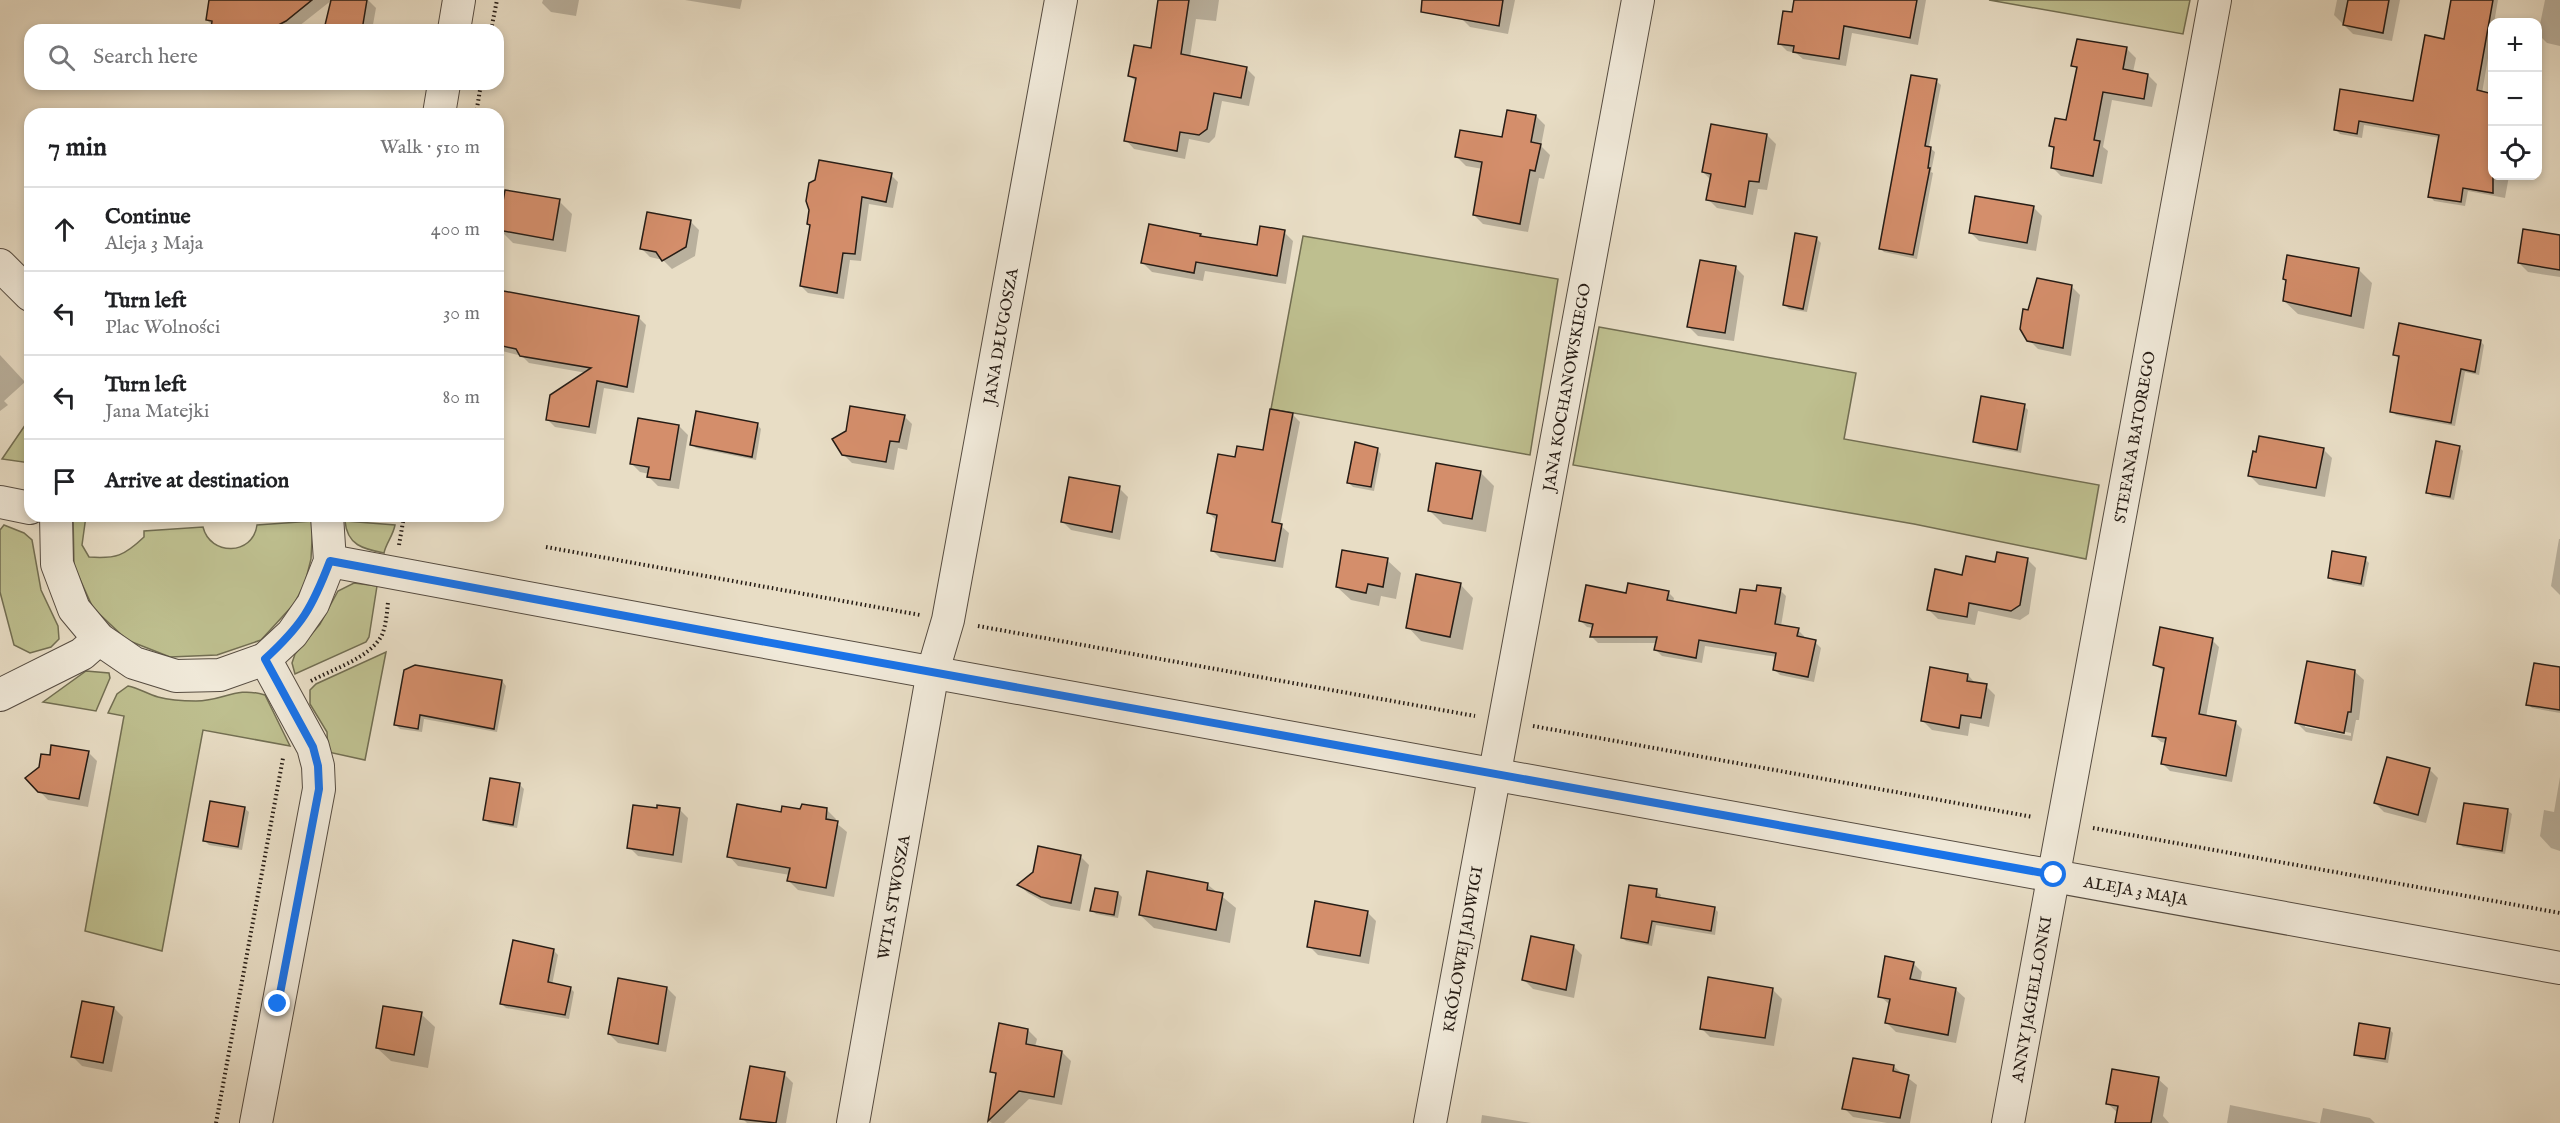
<!DOCTYPE html>
<meta charset="utf-8">
<style>
:root{--surface:#fff;--page:#f2f2f2;--text:#202124;--muted:#757577;--line:#e0e0e0}
body{margin:0;font-family:"IM FELL English",serif;background:var(--page);color:var(--text)}
.controls{position:absolute;right:18px;top:18px;display:grid;overflow:hidden;border-radius:12px;box-shadow:0 3px 9px #0003}
.controls button{width:54px;height:54px;display:grid;place-items:center;padding:0;border:0;border-bottom:2px solid var(--line);background:var(--surface);color:var(--text);font:30px sans-serif}
.stop{position:absolute;width:18px;height:18px;margin:-14px;border:4px solid #1a73e8;border-radius:50%;background:#fff}
.stop.end{background:#1a73e8;border-color:#fff;box-shadow:0 2px 6px #0008}
.list{margin:0;padding:0;list-style:none}
h2{display:flex;justify-content:space-between;align-items:center;height:78px;margin:0;padding:0 24px;font-size:26px}
h2 small{font-size:20px;font-weight:400;color:var(--muted)}
.list li{display:grid;grid-template-columns:39px 1fr auto;gap:18px;align-items:center;box-sizing:border-box;height:84px;padding:0 24px;border-top:2px solid var(--line)}
.list b{display:block;font-size:22px;white-space:nowrap}
.list p{margin:0;font-size:20px;white-space:nowrap;color:var(--muted)}
.list em{font-size:20px;font-style:normal;color:var(--muted)}
.icon{flex:none;width:33px;height:33px;fill:none;stroke:currentColor;stroke-width:2;stroke-linecap:round;stroke-linejoin:round}
.map{position:relative;flex:none;width:2560px;height:1123px;overflow:hidden}
.search{position:absolute;background:var(--surface);box-shadow:0 3px 9px #0003;left:24px;top:24px;width:480px;height:66px;display:flex;align-items:center;gap:15px;box-sizing:border-box;padding:0 21px;border-radius:18px;color:var(--muted);font-size:22px}
.panel{position:absolute;background:var(--surface);box-shadow:0 3px 9px #0003;left:24px;top:108px;width:480px;height:414px;border-radius:18px}
.map>svg:first-child{display:block}
</style>
<div class="map">
<svg width="2560" height="1123" viewBox="0 0 2560 1123">
<rect width="100%" height="100%" fill="#e8ddc5"/>
<filter id="stains"><feTurbulence type="fractalNoise" baseFrequency=".00333" numOctaves="4"/><feColorMatrix values="0 0 0 0 .2 0 0 0 0 .09 0 0 0 0 .02 0 0 0 .5 -.17"/></filter>
<radialGradient id="worn" r=".72"><stop offset=".6" stop-color="#630" stop-opacity="0"/><stop offset="1" stop-color="#630" stop-opacity=".3"/></radialGradient>
<g fill="#bebf8f" stroke="#726e52" stroke-width="1.5">
<polygon points="1989,0 2190,0 2183,34"/>
<polygon points="1303,236 1558,279 1530,455 1271,409"/>
<polygon points="1599,327 1856,373 1844,439 2099,485 2086,559 1914,524 1573,465"/>
<polygon points="30,418 30,463 2,459"/>
<path d="M73,516H86L82,545L89,557C116,559 124,556 144,537V531L203,527C210,556 253,556 257,525L313,521L311,559L305,583L294,604L261,640L217,655L170,657L127,640L93,608L74,566Z"/>
<path d="M345,521L395,525C393,536 386,543 384,553C363,549 347,545 345,521Z"/>
<polygon points="4,525 24,533 32,540 41,590 58,626 59,639 51,647 30,653 14,645 0,592 0,530"/>
<polygon points="354,583 377,586 369,637 366,642 295,674 292,663 295,654 320,624 338,591"/>
<polygon points="386,652 365,760 328,752 327,732 310,704 310,690 316,684"/>
<polygon points="86,671 109,673 110,678 96,711 43,702"/>
<path d="M128,686C139,688 147,694 158,697C169,700 185,701 196,701C224,701 235,686 265,695L290,746L203,730L162,951L85,931L124,716L108,713L117,694Z"/>
</g>
<g fill="#0003" fill-rule="evenodd">
<polygon points="211,0 332,0 294,30 212,30 213,26 207,20"/>
<polygon points="332,0 368,0 376,8 372,30 335,25 335,28 344,30 332,30 326,24"/>
<polygon points="543,0 579,0 576,16 551,12 542,3"/>
<polygon points="685,0 742,0 740,9"/>
<polygon points="1160,0 1219,0 1216,21 1196,19 1190,57 1246,68 1255,77 1249,106 1222,101 1215,137 1209,143 1189,139 1185,159 1134,149 1126,140 1137,83 1130,76 1152,50"/>
<polygon points="1464,0 1515,0 1508,34 1470,27 1461,18"/>
<polygon points="1795,0 1926,0 1918,45 1852,33 1846,66 1803,59 1796,53 1787,51 1779,43 1793,14"/>
<polygon points="2337,0 2400,0 2392,41 2353,34 2334,15"/>
<polygon points="2452,0 2498,0 2482,93 2492,176 2509,176 2505,198 2468,191 2465,206 2434,201 2430,196 2440,138 2364,125 2362,138 2340,134 2336,130 2341,91 2414,103 2445,40"/>
<polygon points="2545,0 2560,0 2560,46 2547,43 2538,34"/>
<polygon points="2127,49 2136,58 2133,72 2148,75 2157,84 2152,107 2112,100 2103,147 2108,151 2102,184 2061,176 2052,167 2055,150 2051,145 2068,122 2078,70 2073,65"/>
<polygon points="1936,81 1941,85 1929,147 1935,152 1931,172 1933,173 1917,259 1884,252 1880,248"/>
<polygon points="1536,116 1545,125 1541,146 1550,155 1544,179 1539,178 1528,232 1483,224 1474,215 1483,169 1466,166 1457,157 1503,139"/>
<polygon points="1767,135 1776,144 1767,190 1758,189 1753,215 1717,208 1708,199 1711,180 1703,172"/>
<polygon points="891,175 898,182 893,208 869,204 861,261 850,260 844,299 808,293 801,286 811,227 809,224"/>
<polygon points="559,201 572,214 566,252 513,243 499,229"/>
<polygon points="2033,207 2042,216 2036,251 1979,241 1970,232"/>
<polygon points="690,221 699,230 695,256 672,269 663,260 650,257 641,248"/>
<polygon points="1284,232 1293,241 1286,284 1205,271 1203,281 1152,272 1143,263 1200,235 1203,238 1258,247"/>
<polygon points="1797,235 1817,239 1821,243 1807,312 1789,309 1785,305"/>
<polygon points="2560,237 2560,277 2528,272 2519,263"/>
<polygon points="1735,267 1744,276 1734,341 1698,336 1689,327"/>
<polygon points="2359,270 2372,283 2364,329 2298,314 2284,301 2288,282 2284,278"/>
<polygon points="2071,286 2080,295 2071,356 2038,349 2029,340 2029,312"/>
<polygon points="498,291 638,317 646,325 634,393 604,388 596,434 555,427 548,420 587,373 529,363 522,356 498,350"/>
<polygon points="2400,325 2466,337 2480,341 2484,345 2479,375 2465,372 2455,426 2396,415 2392,411 2399,359 2395,355"/>
<polygon points="0,355 25,382 4,401 8,405 0,411"/>
<polygon points="2024,406 2028,410 2021,453 1979,445 1975,441"/>
<polygon points="1292,414 1300,422 1280,525 1289,533 1283,568 1220,558 1213,551 1217,521 1209,513 1236,459 1264,452"/>
<polygon points="904,416 912,424 907,450 898,448 894,470 852,463 843,454 847,432"/>
<polygon points="757,424 761,429 756,460 696,448 692,444"/>
<polygon points="679,426 688,435 679,489 658,486 649,477 649,474 640,472 631,463"/>
<polygon points="2459,447 2463,451 2454,500 2432,496 2428,492"/>
<polygon points="1377,449 1381,454 1374,491 1353,487 1349,483"/>
<polygon points="2323,449 2332,458 2325,497 2259,485 2250,476"/>
<polygon points="1438,465 1481,473 1494,486 1486,532 1443,524 1429,510"/>
<polygon points="1119,488 1128,497 1120,540 1071,530 1062,521"/>
<polygon points="2559,539 2560,539 2560,595 2551,586"/>
<polygon points="2027,559 2036,568 2029,614 2020,620 1978,611 1975,625 1938,619 1929,610 1963,577 1997,563"/>
<polygon points="2365,559 2369,563 2364,587 2333,581 2329,577"/>
<polygon points="1387,560 1401,573 1396,599 1381,596 1379,606 1351,600 1337,587"/>
<polygon points="1460,584 1473,598 1463,650 1421,641 1408,627"/>
<polygon points="1780,590 1786,596 1781,626 1798,630 1804,636 1804,639 1815,642 1821,648 1814,682 1780,675 1774,669 1777,657 1705,646 1702,663 1662,656 1656,650 1657,643 1598,643 1592,637 1593,628 1587,627 1581,621 1627,594 1668,592 1674,598 1673,603 1737,615 1758,593"/>
<polygon points="2212,640 2219,647 2206,717 2235,722 2242,729 2232,782 2170,771 2163,764 2166,743 2161,742 2154,736 2165,672 2155,665"/>
<polygon points="2560,669 2560,713 2532,708 2528,704"/>
<path d="M2354,671L2364,680L2359,720H2356L2352,741L2306,732L2297,723ZM2305,724L2351,733V736L2305,727Z"/>
<polygon points="1968,675 1976,684 1986,686 1995,695 1989,727 1970,723 1968,736 1932,730 1923,721"/>
<polygon points="502,681 506,686 497,732 424,719 422,732 400,729 396,725"/>
<polygon points="88,752 97,761 88,807 48,800 27,778"/>
<polygon points="2429,769 2438,778 2426,823 2384,812 2375,803"/>
<polygon points="2560,777 2560,851 2551,848 2540,836 2544,810 2554,812"/>
<polygon points="491,780 520,785 524,789 517,828 489,823 485,819"/>
<polygon points="244,808 249,812 242,850 209,845 205,841"/>
<polygon points="679,809 688,818 682,863 638,856 629,847"/>
<polygon points="827,810 836,819 835,822 847,832 834,897 798,890 789,881 790,875 738,866 729,856 782,814"/>
<polygon points="2507,810 2512,814 2505,854 2463,847 2459,843"/>
<polygon points="1080,856 1089,865 1080,911 1051,906 1028,893 1019,885"/>
<polygon points="1207,884 1236,908 1230,943 1154,928 1140,915"/>
<polygon points="1656,891 1661,895 1660,899 1714,908 1718,912 1715,935 1656,925 1652,946 1626,941 1622,937"/>
<polygon points="1118,893 1122,897 1118,918 1096,914 1092,910"/>
<polygon points="1367,912 1376,921 1369,964 1318,955 1309,946"/>
<polygon points="1573,946 1582,955 1574,998 1533,989 1524,980"/>
<polygon points="540,948 554,951 558,955 552,985 570,988 574,992 569,1019 506,1008 502,1004"/>
<polygon points="1913,963 1922,972 1920,983 1955,989 1965,998 1956,1043 1896,1032 1887,1023 1890,1005 1880,996"/>
<polygon points="667,988 676,997 666,1052 618,1043 609,1034"/>
<polygon points="1773,990 1782,999 1774,1046 1710,1037 1701,1028"/>
<polygon points="114,1008 123,1017 112,1072 82,1066 73,1057"/>
<polygon points="421,1014 435,1027 428,1068 391,1061 377,1048"/>
<polygon points="2389,1029 2393,1033 2388,1063 2360,1058 2356,1054"/>
<polygon points="1028,1030 1037,1039 1035,1047 1062,1052 1071,1061 1062,1105 1029,1099 1004,1123 992,1123 989,1121 997,1076 992,1071"/>
<polygon points="1893,1066 1917,1085 1910,1123 1887,1123 1853,1117 1844,1108"/>
<polygon points="784,1074 793,1083 786,1123 747,1123 742,1118"/>
<polygon points="2158,1079 2168,1088 2163,1116 2169,1123 2116,1123 2118,1113 2107,1103"/>
<polygon points="2230,1105 2319,1123 2227,1123"/>
<polygon points="2323,1108 2370,1118 2375,1123 2320,1123"/>
<polygon points="1482,1115 1531,1123 1481,1123"/>
</g>
<g fill="#d48e6b" stroke="#261c15" stroke-width="1.5">
<polygon points="209,0 312,0 286,21 269,30 211,30 212,21 206,20"/>
<polygon points="331,0 367,0 362,30 325,25"/>
<polygon points="1158,0 1189,0 1181,54 1247,67 1241,98 1214,93 1207,129 1199,135 1180,132 1177,151 1124,141 1136,78 1128,76 1134,45 1151,48"/>
<polygon points="1422,0 1503,0 1499,26 1421,12"/>
<polygon points="1794,0 1917,0 1910,38 1844,26 1839,59 1793,52 1794,46 1778,44 1783,11 1792,12"/>
<polygon points="2348,0 2389,0 2383,33 2343,25"/>
<polygon points="2451,0 2493,0 2477,90 2493,94 2493,193 2463,188 2461,202 2428,197 2439,135 2359,121 2357,134 2334,130 2340,89 2413,101 2425,35 2444,39"/>
<polygon points="2077,39 2127,47 2123,69 2148,74 2144,99 2103,92 2094,140 2100,141 2093,176 2051,168 2054,147 2049,146 2055,118 2066,120 2077,67 2071,66"/>
<polygon points="1911,75 1937,79 1925,146 1931,147 1928,168 1930,168 1913,255 1879,249"/>
<polygon points="1507,110 1536,115 1531,142 1541,144 1535,171 1530,170 1520,224 1473,215 1482,162 1455,157 1460,130 1502,137"/>
<polygon points="1711,124 1767,134 1759,182 1749,181 1745,207 1706,200 1711,174 1702,172"/>
<polygon points="819,160 892,173 886,202 862,197 855,254 843,253 837,293 800,286 810,225 807,224 809,210 806,201 809,183 815,180"/>
<polygon points="505,190 560,199 553,240 498,230"/>
<polygon points="1975,196 2034,206 2027,243 1969,233"/>
<polygon points="647,212 691,220 686,247 662,261 656,252 640,249"/>
<polygon points="1149,224 1201,234 1200,236 1257,245 1260,226 1285,230 1277,276 1196,262 1194,273 1141,263"/>
<polygon points="2523,229 2560,235 2560,270 2518,263"/>
<polygon points="1795,233 1817,237 1803,309 1783,305"/>
<polygon points="2287,255 2359,268 2351,316 2283,301 2286,280 2283,279"/>
<polygon points="1700,260 1736,266 1725,333 1687,327"/>
<polygon points="2037,278 2072,285 2063,348 2027,341 2020,329 2023,309 2028,310"/>
<polygon points="498,290 639,316 627,387 597,381 589,427 546,420 550,395 591,368 520,356 516,349 498,345"/>
<polygon points="2399,323 2481,340 2475,372 2461,369 2451,423 2390,412 2399,356 2393,355"/>
<polygon points="1981,396 2025,404 2017,450 1973,442"/>
<polygon points="850,406 905,415 899,442 890,441 886,462 842,455 832,439 846,431"/>
<polygon points="1270,409 1293,413 1272,522 1282,524 1275,561 1211,551 1217,515 1207,513 1218,454 1235,457 1237,446 1263,450"/>
<polygon points="696,411 758,423 752,457 690,445"/>
<polygon points="638,418 679,425 670,480 647,477 649,467 630,464"/>
<polygon points="2259,436 2324,448 2316,488 2248,476 2253,451 2256,452"/>
<polygon points="2436,441 2460,446 2450,497 2426,493"/>
<polygon points="1355,442 1378,448 1371,487 1347,483"/>
<polygon points="1436,463 1481,471 1472,519 1428,511"/>
<polygon points="1069,477 1120,486 1112,532 1061,522"/>
<polygon points="1342,550 1388,558 1383,587 1368,584 1366,593 1336,587"/>
<polygon points="2332,551 2366,557 2361,584 2328,578"/>
<polygon points="1997,552 2028,558 2020,605 2011,611 1969,603 1967,617 1927,610 1935,569 1962,575 1966,556 1995,562"/>
<polygon points="1416,574 1461,583 1450,637 1406,628"/>
<polygon points="1628,583 1669,591 1667,600 1736,613 1740,589 1756,591 1757,585 1781,588 1775,624 1799,628 1797,636 1816,640 1808,677 1773,670 1776,653 1699,640 1696,658 1654,650 1657,637 1590,637 1593,624 1579,621 1586,585 1626,593"/>
<polygon points="2160,627 2213,638 2199,714 2236,721 2226,776 2161,764 2166,738 2152,736 2164,668 2153,665"/>
<polygon points="2307,661 2355,670 2351,712 2348,712 2344,733 2295,723"/>
<polygon points="2534,663 2560,667 2560,710 2526,705"/>
<polygon points="415,665 502,680 494,729 420,715 418,729 394,725 404,670"/>
<polygon points="1930,667 1968,674 1967,681 1987,684 1981,718 1961,715 1959,728 1921,721"/>
<polygon points="51,745 89,751 79,799 38,792 25,778 39,767 41,754 50,755"/>
<polygon points="2387,757 2430,768 2418,815 2374,803"/>
<polygon points="490,778 520,783 513,825 483,820"/>
<polygon points="210,801 245,807 238,847 203,841"/>
<polygon points="2464,803 2508,809 2502,851 2457,844"/>
<polygon points="737,804 781,812 782,806 800,809 802,804 827,808 826,819 838,821 826,888 787,881 790,868 727,857"/>
<polygon points="633,805 657,808 657,805 680,808 673,855 627,848"/>
<polygon points="1038,846 1081,855 1071,903 1041,897 1017,885 1033,872"/>
<polygon points="1147,871 1208,883 1207,890 1223,893 1216,930 1139,915"/>
<polygon points="1629,885 1657,889 1656,897 1715,907 1711,931 1652,921 1648,943 1621,938"/>
<polygon points="1095,888 1118,892 1114,915 1090,911"/>
<polygon points="1315,901 1368,911 1360,956 1307,947"/>
<polygon points="1531,936 1574,945 1566,990 1522,980"/>
<polygon points="513,940 554,949 548,982 571,987 565,1015 500,1004"/>
<polygon points="1885,956 1914,962 1910,979 1956,988 1948,1035 1885,1023 1890,999 1878,997"/>
<polygon points="1708,977 1773,988 1765,1038 1700,1029"/>
<polygon points="618,978 667,987 658,1044 608,1034"/>
<polygon points="82,1001 114,1007 103,1063 71,1057"/>
<polygon points="383,1006 422,1012 414,1055 376,1048"/>
<polygon points="999,1023 1028,1029 1026,1044 1062,1051 1054,1097 1019,1091 988,1121 996,1073 990,1072"/>
<polygon points="2359,1023 2390,1028 2385,1059 2354,1055"/>
<polygon points="1853,1058 1894,1065 1893,1071 1909,1075 1900,1118 1842,1109"/>
<polygon points="750,1066 785,1072 776,1123 740,1119"/>
<polygon points="2112,1069 2159,1077 2151,1123 2115,1123 2118,1106 2106,1104"/>
</g>
<g fill="none" stroke-linecap="round" stroke-linejoin="round">
<defs>
<g id="minor">
<polyline points="454,30 459,0"/>
<polyline points="439,114 444,84"/>
<polyline points="0,265 30,295"/>
<polyline points="0,502 30,508"/>
<polyline points="56,516 57,564 74,609 99,639 134,663 176,676 220,675 265,659 292,634 313,604 330,561 327,516"/>
<polyline points="330,561 743,638 2560,968"/>
<polyline points="0,695 82,654 99,639"/>
<polyline points="256,1123 319,789 318,766 313,747 265,659"/>
<polyline points="853,1123 933,671 948,620 1061,0"/>
<polyline points="1430,1123 1638,0"/>
<polyline points="2008,1123 2215,0"/>
</g>
</defs>
<use href="#minor" stroke="#564c41" stroke-width="34"/>
<g stroke="#261c15" stroke-width="4" stroke-dasharray="1.5 3" stroke-linecap="butt">
<polyline points="491,30 497,0"/>
<polyline points="476,114 481,84"/>
<polyline points="399,545 404,516"/>
<polyline points="546,547 920,615"/>
<polyline points="978,626 1475,716"/>
<path d="M311,681C333,669 370,658 382,635C386,625 387,613 388,602"/>
<polyline points="1533,726 2033,817"/>
<polyline points="2093,828 2560,913"/>
<polyline points="216,1123 283,758"/>
</g>
<use href="#minor" stroke="#f0e9d9" stroke-width="32"/>
</g>
<g fill="none" stroke-linecap="round" stroke-linejoin="round">
<path stroke="#1a73e8" stroke-width="8" d="M278,1004L319,789L318,766L313,747L265,659C302,625 312,608 330,561L744,638L2054,875"/>
</g>
<g text-anchor="middle" stroke-width="5" stroke-linejoin="round" paint-order="stroke">
<g font-size="16" fill="#261c15" stroke="#f0e9d9">
<text transform="translate(1000 336) rotate(-80)" y="6">JANA DŁUGOSZA</text>
<text transform="translate(1566 387) rotate(-80)" y="6">JANA KOCHANOWSKIEGO</text>
<text transform="translate(2134 437) rotate(-80)" y="6">STEFANA BATOREGO</text>
<text transform="translate(2136 890) rotate(10)" y="6">ALEJA 3 MAJA</text>
<text transform="translate(893 897) rotate(-80)" y="6">WITA STWOSZA</text>
<text transform="translate(1462 949) rotate(-80)" y="6">KRÓLOWEJ JADWIGI</text>
<text transform="translate(2031 999) rotate(-80)" y="6">ANNY JAGIELLONKI</text>
</g>
</g>
<rect width="100%" height="100%" filter="url(#stains)"/>
<rect width="100%" height="100%" fill="url(#worn)"/>
</svg>
<div class="controls">
<button>+</button>
<button>−</button>
<button><svg class="icon" aria-label="locate" viewBox="0 0 24 24"><circle cx="12" cy="12" r="6"/><path d="M12 2v4M12 18v4M2 12h4M18 12h4"/></svg></button>
</div>
<div class="stop" style="left:2054px;top:875px"></div>
<div class="stop end" style="left:278px;top:1004px"></div>
<div class="search"><svg class="icon" aria-label="search" viewBox="0 0 24 24"><circle cx="10" cy="10" r="6"/><path d="M15 15l6 6"/></svg>Search here</div>
<section class="panel">
<h2>7 min<small>Walk · 510 m</small></h2>
<ul class="list">
<li><svg class="icon" aria-label="ahead" viewBox="0 0 24 24"><path d="M12 20V5M6 11l6-6 6 6"/></svg><div><b>Continue</b><p>Aleja 3 Maja</p></div><em>400 m</em></li>
<li><svg class="icon" aria-label="left" viewBox="0 0 24 24"><path d="M17 20v-9H6M10 6l-5 5 5 5"/></svg><div><b>Turn left</b><p>Plac Wolności</p></div><em>30 m</em></li>
<li><svg class="icon" aria-label="left" viewBox="0 0 24 24"><path d="M17 20v-9H6M10 6l-5 5 5 5"/></svg><div><b>Turn left</b><p>Jana Matejki</p></div><em>80 m</em></li>
<li><svg class="icon" aria-label="arrive" viewBox="0 0 24 24"><path d="M6 21V4h12l-3 4 3 4H6"/></svg><div><b>Arrive at destination</b></div></li>
</ul>
</section>
</div>
